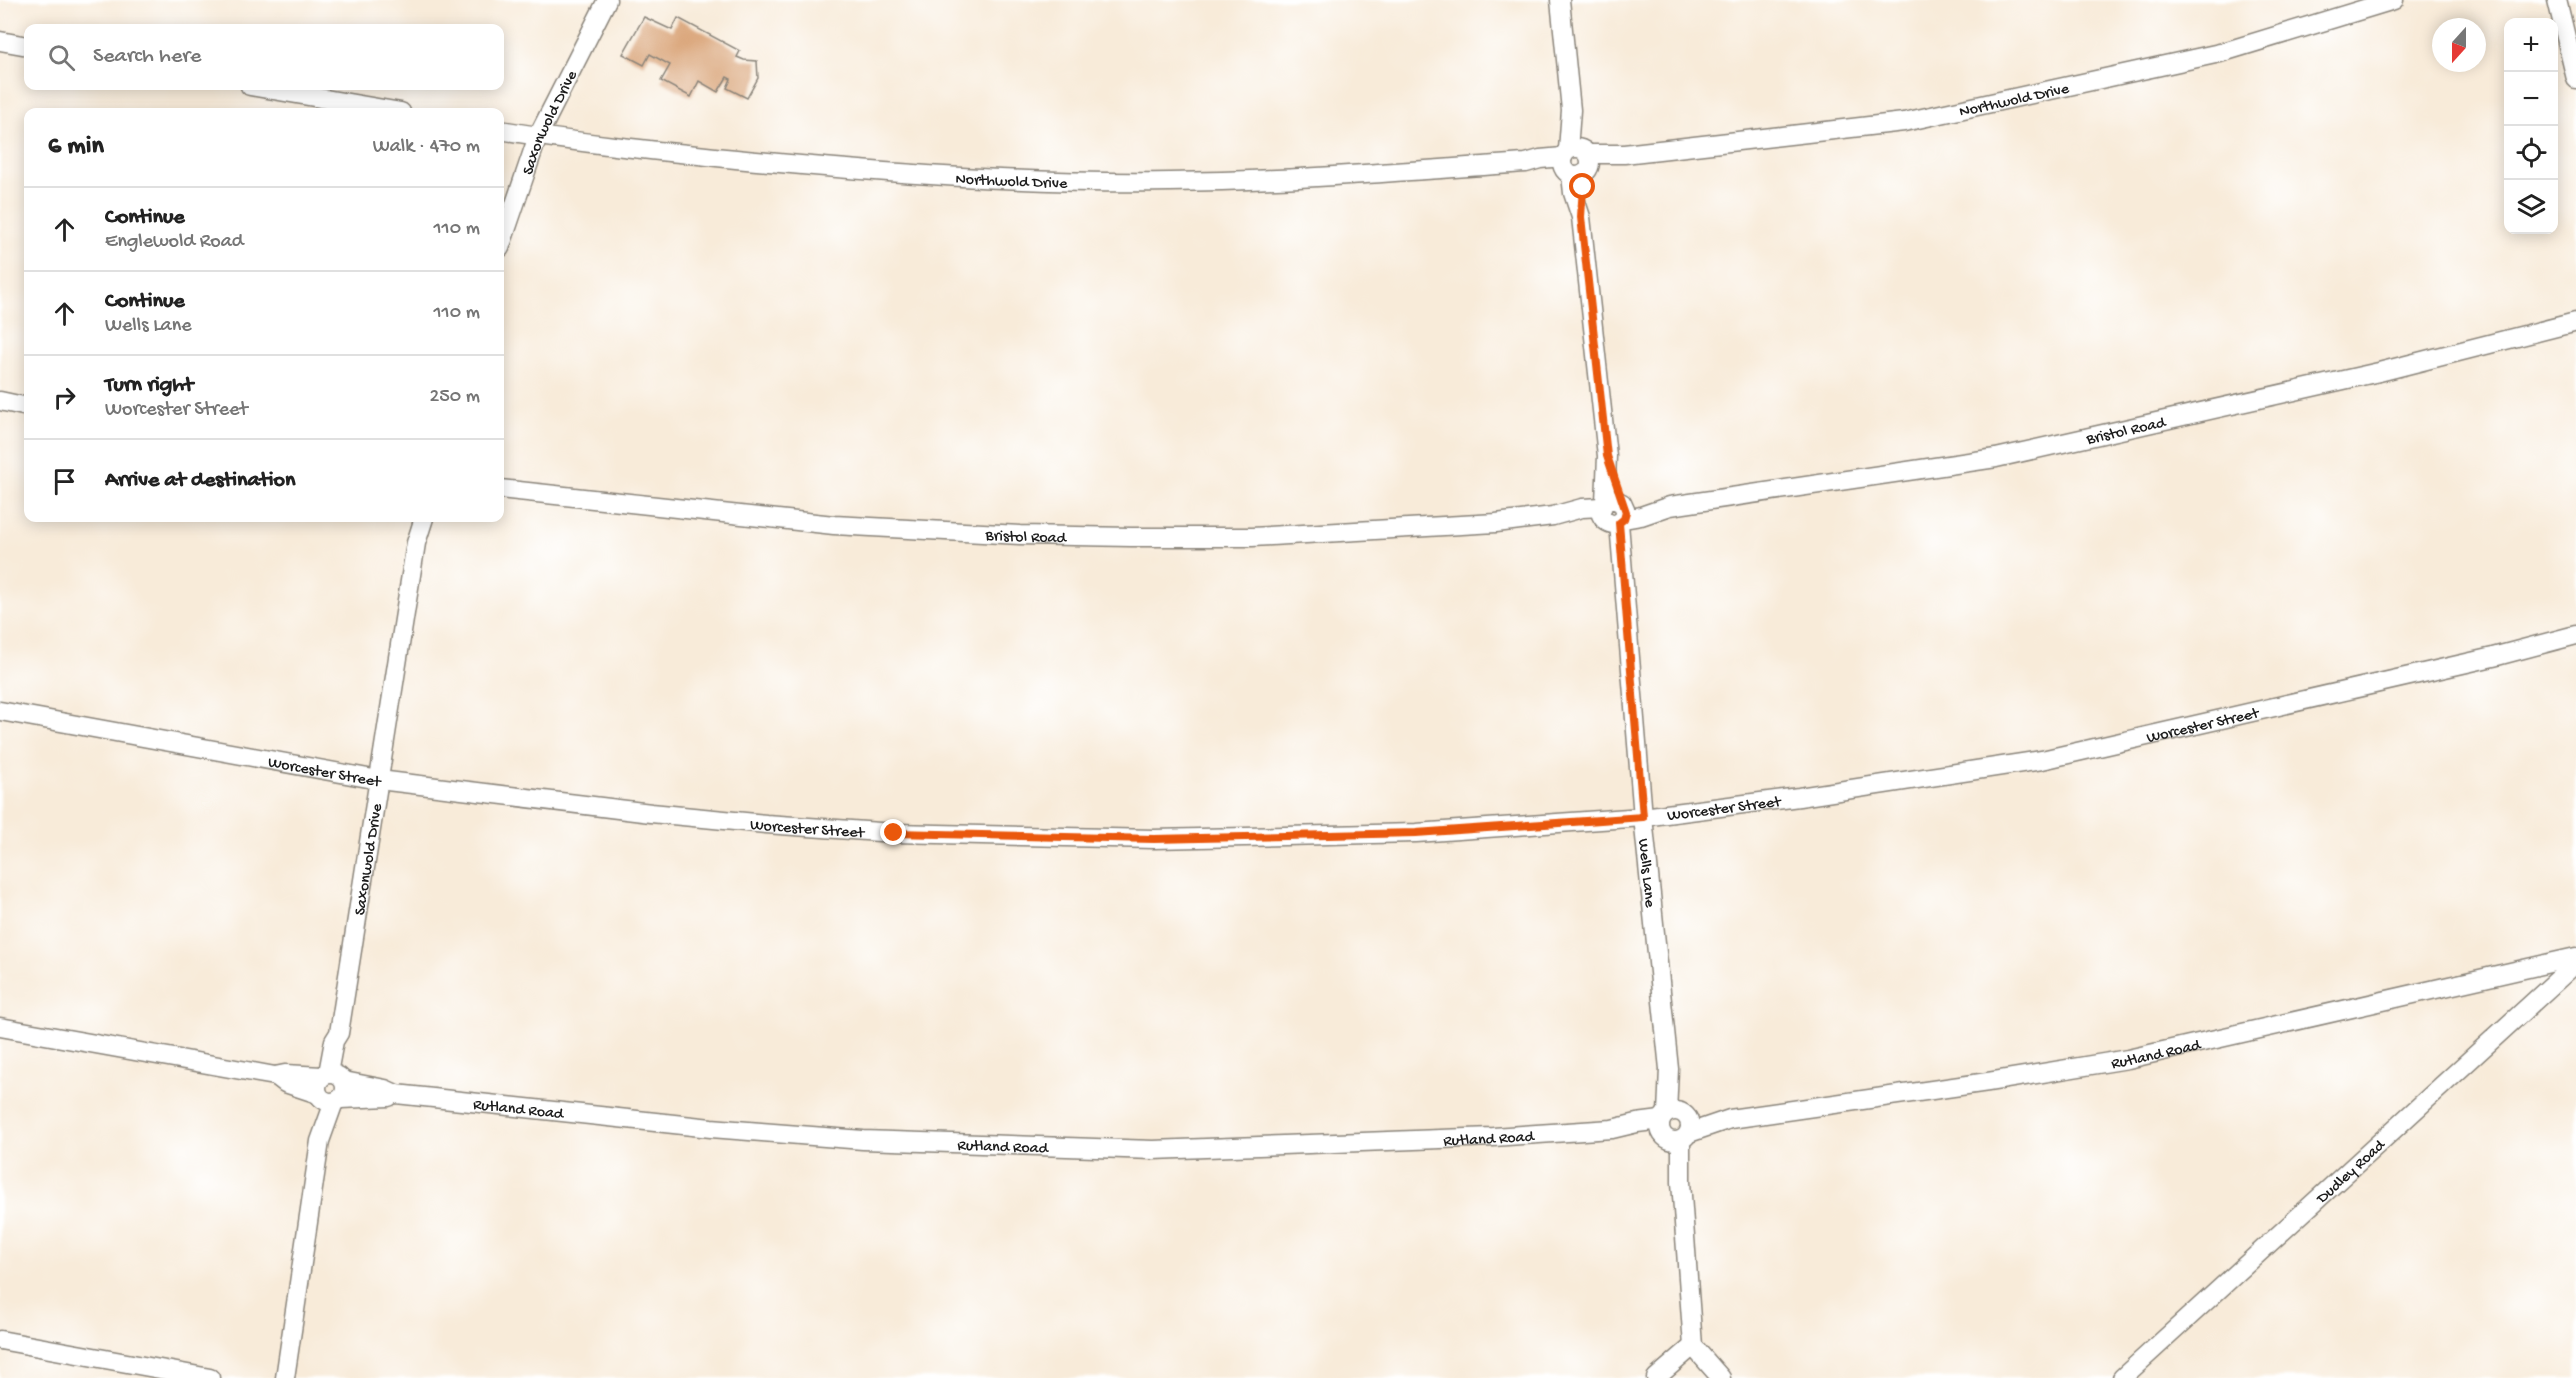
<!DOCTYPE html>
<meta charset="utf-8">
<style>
:root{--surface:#fff;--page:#f6f6f6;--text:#222;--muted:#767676;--line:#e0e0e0}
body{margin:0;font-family:"Gochi Hand",sans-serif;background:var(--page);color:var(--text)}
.controls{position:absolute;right:18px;top:18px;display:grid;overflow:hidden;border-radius:12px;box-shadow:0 3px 15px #0003}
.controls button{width:54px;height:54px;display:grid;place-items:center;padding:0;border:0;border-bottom:2px solid var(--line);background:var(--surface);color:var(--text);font:30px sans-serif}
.compass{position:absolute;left:2432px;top:18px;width:54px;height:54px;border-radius:50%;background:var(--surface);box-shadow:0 3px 15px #0003;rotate:201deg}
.stop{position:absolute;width:18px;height:18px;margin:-14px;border:4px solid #ea580c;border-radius:50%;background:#fff}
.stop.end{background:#ea580c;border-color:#fff;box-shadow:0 2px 6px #0008}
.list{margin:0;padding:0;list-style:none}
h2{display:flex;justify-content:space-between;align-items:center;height:78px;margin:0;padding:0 24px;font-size:26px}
h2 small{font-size:20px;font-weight:400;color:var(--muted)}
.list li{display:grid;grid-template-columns:39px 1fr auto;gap:18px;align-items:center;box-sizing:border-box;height:84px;padding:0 24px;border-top:2px solid var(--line)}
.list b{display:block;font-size:22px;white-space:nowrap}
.list p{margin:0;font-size:20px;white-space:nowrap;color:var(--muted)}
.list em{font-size:20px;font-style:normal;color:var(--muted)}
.icon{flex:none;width:33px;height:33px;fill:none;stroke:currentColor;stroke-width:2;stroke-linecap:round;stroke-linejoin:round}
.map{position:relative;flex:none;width:2576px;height:1378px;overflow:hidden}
.search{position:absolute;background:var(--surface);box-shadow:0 3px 15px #0003;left:24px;top:24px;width:480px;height:66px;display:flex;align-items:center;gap:15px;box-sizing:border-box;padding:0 21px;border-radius:12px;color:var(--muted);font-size:22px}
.panel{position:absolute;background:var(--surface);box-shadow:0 3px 15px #0003;left:24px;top:108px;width:480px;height:414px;border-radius:12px}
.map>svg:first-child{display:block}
</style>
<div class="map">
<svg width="2576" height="1378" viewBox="0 0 2576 1378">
<rect width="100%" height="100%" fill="#fff"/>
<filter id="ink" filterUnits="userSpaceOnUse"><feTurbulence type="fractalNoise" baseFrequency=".0167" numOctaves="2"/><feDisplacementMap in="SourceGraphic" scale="12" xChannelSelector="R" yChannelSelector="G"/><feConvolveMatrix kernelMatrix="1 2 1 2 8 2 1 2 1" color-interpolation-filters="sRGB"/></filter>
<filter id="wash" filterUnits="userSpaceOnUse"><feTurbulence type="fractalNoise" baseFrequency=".008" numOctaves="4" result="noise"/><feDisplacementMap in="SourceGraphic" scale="24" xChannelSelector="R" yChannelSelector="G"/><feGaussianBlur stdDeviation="1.35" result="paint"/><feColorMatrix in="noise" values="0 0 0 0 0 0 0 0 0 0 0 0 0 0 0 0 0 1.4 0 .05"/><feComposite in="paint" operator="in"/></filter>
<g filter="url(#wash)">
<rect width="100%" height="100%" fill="#f8ebd9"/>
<g id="blocks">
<polygon fill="#dba87e" points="644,17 672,30 678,18 740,51 737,57 744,60 757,61 758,78 747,98 727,88 731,79 727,77 718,92 699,81 691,97 661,81 670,65 650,54 644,65 623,54"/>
</g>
</g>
<g filter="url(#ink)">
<use href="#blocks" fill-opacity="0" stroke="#8a847a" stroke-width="1.5"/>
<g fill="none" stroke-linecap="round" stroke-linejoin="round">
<defs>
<g id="minor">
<polyline points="1560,0 1571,110 1568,150"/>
<polyline points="2557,0 2576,79"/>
<polyline points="0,41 28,46"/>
<polyline points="250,86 401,112"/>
<path id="s1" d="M500,130C578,143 657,151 736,159C880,173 1025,184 1170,182C1288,181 1408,171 1526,163L1540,159L1563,157"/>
<circle cx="1576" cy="162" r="14"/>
<path id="s2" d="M1589,154H1624L1904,122L2220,53L2394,0"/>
<path d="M1571,175L1573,193L1581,217L1607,456L1605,502L1600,512C1605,528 1622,528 1626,512L1622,503L1613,499L1605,502"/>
<path id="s3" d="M500,248L538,136L607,0"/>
<polyline points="0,401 28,407"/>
<path id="s4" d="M500,489L834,525L1020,535L1131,537H1252L1496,523L1553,516L1582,508L1602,507"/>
<path id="s5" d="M1624,519L1641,516L1670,506L1996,458L2379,372L2576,322"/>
<path id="s6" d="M1619,523L1643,817L1669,1069L1667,1113"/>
<path id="s7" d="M0,711L379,780L651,813L766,824L894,833L1154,839L1416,833L1643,817L1799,797L2042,760L2493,657L2576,635"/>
<polyline points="0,1027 275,1076 285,1074 322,1076"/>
<path id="s8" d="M328,1073L334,1041L339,1033L416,543L424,518"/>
<circle cx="331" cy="1088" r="14"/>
<polyline points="276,1076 285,1083 318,1094"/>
<path id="s9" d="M344,1081L385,1089L396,1094L711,1128L863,1140L1153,1150L1493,1137L1612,1129L1637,1123L1661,1120"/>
<polyline points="340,1099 389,1097"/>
<circle cx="1675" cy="1126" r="15"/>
<path id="s10" d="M1689,1133L1730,1119L1988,1082L2128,1059L2576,957"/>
<polyline points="1681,1140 1681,1182 1693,1346 1721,1378"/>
<polyline points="0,1340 210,1378"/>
<polyline points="285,1378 320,1141 334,1102"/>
<polyline points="1656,1378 1693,1346"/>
<path id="s11" d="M2122,1378L2576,963"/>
</g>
</defs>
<use href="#minor" stroke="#8a847a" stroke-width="21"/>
<use href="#minor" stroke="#fff" stroke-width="18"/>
</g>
</g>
<g fill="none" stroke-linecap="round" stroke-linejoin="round" filter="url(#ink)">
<polyline stroke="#ea580c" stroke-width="8" points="894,833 1154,839 1416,833 1643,817 1619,523 1624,519 1626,512 1607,456 1581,217 1583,187"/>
</g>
<g text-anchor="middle" stroke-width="4.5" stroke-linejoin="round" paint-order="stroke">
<g font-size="16" fill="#1c1c1c" stroke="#fff">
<text dy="6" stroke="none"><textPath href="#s2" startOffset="429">Northwold Drive</textPath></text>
<text dy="6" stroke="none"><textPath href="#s3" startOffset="135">Saxonwold Drive</textPath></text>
<text dy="6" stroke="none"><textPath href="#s1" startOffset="514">Northwold Drive</textPath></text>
<text dy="6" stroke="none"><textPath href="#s5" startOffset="510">Bristol Road</textPath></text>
<text dy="6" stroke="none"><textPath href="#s4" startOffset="528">Bristol Road</textPath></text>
<text dy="6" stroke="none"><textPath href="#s7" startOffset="2220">Worcester Street</textPath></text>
<text dy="6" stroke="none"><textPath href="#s7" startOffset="330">Worcester Street</textPath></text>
<text dy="6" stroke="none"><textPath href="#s7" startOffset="1734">Worcester Street</textPath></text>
<text dy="6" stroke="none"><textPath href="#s7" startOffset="816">Worcester Street</textPath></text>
<text dy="6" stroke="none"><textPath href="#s8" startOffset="218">Saxonwold Drive</textPath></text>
<text dy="6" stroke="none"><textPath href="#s6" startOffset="351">Wells Lane</textPath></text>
<text dy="6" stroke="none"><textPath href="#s10" startOffset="474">Rutland Road</textPath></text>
<text dy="6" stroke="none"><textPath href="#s9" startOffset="177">Rutland Road</textPath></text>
<text dy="6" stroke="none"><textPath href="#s9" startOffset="1149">Rutland Road</textPath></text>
<text dy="6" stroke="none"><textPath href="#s9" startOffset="663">Rutland Road</textPath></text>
<text dy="6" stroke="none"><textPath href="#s11" startOffset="308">Dudley Road</textPath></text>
</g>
</g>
</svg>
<div class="controls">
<button>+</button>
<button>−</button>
<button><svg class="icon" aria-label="locate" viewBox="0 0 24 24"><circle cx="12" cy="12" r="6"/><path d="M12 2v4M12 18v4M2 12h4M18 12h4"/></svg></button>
<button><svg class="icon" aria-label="layers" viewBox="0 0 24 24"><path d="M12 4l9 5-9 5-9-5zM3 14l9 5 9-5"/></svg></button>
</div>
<svg class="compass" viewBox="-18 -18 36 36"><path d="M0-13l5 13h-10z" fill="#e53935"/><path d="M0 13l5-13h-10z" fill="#767676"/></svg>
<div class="stop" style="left:1583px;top:187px"></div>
<div class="stop end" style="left:894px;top:833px"></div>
<div class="search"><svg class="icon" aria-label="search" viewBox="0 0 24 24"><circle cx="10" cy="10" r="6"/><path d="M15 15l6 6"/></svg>Search here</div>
<section class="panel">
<h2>6 min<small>Walk · 470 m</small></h2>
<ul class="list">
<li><svg class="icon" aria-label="ahead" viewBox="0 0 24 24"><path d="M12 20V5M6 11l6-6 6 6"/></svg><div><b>Continue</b><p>Englewold Road</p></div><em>110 m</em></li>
<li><svg class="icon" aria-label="ahead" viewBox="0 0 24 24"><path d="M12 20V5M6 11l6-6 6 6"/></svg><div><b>Continue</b><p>Wells Lane</p></div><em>110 m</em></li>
<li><svg class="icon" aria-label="right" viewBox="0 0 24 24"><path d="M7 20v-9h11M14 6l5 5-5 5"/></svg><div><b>Turn right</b><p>Worcester Street</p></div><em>250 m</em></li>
<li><svg class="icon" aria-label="arrive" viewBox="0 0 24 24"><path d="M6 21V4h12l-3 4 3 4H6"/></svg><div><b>Arrive at destination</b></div></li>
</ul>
</section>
</div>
